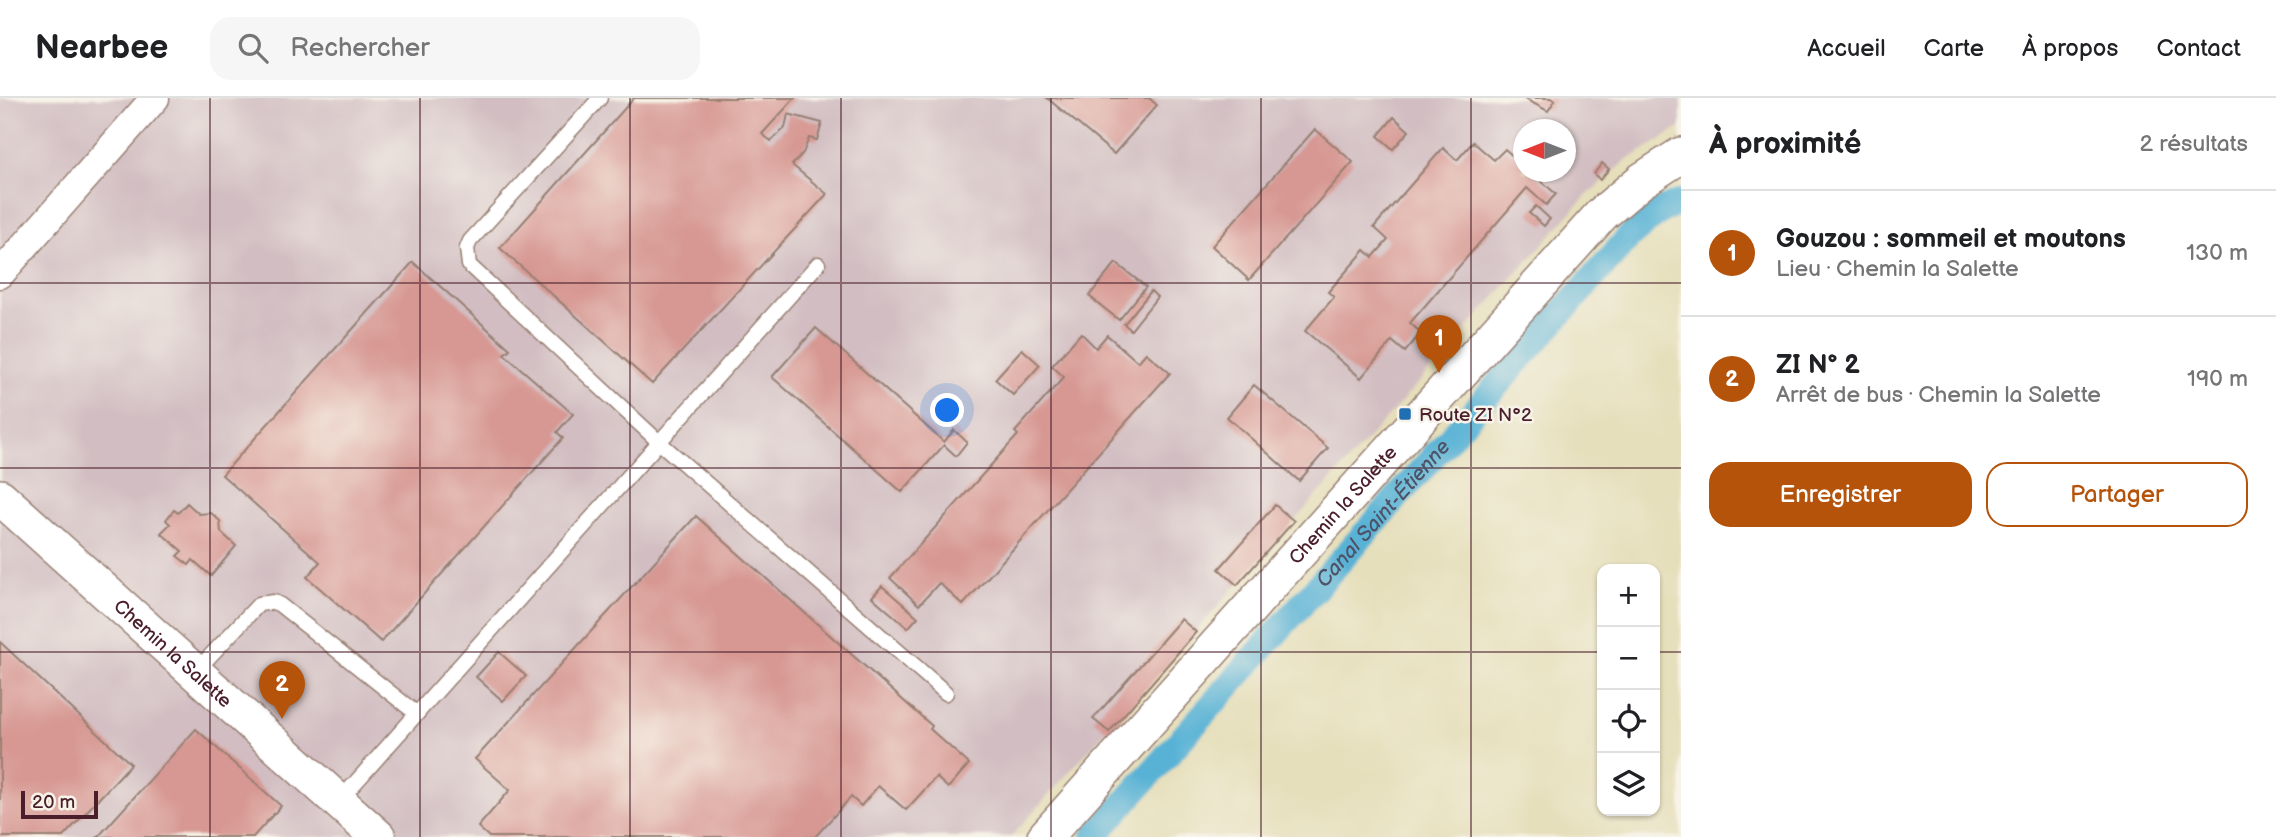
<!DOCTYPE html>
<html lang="fr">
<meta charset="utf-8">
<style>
:root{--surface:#fff;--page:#f6f6f6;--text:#202124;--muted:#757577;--line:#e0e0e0;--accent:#b45309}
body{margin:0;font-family:"Balsamiq Sans",sans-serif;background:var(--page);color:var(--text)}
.controls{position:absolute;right:21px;bottom:21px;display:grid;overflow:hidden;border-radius:14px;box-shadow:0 2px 5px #0004}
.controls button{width:63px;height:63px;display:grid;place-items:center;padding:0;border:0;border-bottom:2px solid var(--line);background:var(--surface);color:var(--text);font:35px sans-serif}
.compass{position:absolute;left:1513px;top:21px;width:63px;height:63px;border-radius:50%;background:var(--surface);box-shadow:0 2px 5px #0004;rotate:270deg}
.scale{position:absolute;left:21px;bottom:18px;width:77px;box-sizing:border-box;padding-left:7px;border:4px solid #4a1f2b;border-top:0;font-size:19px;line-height:24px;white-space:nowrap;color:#4a1f2b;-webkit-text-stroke:5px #f7f3e8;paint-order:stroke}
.you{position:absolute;left:948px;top:313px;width:24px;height:24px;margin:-18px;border:5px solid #fff;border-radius:50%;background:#1a73e8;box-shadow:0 0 0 10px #1a73e833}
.badge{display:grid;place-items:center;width:46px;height:46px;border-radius:50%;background:var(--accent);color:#fff;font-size:23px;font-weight:700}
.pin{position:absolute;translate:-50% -58px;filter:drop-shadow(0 2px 4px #0008)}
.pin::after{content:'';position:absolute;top:37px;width:24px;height:21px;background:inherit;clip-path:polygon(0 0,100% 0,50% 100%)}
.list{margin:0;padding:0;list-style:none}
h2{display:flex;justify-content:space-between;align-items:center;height:91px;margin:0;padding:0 28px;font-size:30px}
h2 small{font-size:23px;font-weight:400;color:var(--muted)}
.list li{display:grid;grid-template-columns:46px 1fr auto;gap:21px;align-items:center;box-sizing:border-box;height:126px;padding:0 28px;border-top:2px solid var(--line)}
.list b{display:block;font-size:26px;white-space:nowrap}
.list p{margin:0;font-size:23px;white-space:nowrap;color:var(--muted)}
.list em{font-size:23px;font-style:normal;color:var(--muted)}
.actions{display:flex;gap:14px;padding:21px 28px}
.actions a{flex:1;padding:16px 0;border:2px solid var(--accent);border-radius:21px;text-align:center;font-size:24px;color:var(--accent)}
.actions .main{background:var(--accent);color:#fff}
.icon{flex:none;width:38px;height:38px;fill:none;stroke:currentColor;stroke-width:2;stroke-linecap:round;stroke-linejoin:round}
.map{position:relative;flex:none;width:1681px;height:739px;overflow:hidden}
header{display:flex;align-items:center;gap:42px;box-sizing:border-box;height:98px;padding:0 35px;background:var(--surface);border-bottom:2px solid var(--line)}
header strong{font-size:33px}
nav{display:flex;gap:38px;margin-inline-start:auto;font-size:24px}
.search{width:490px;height:63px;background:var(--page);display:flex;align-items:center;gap:18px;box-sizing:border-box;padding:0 24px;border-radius:21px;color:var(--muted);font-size:26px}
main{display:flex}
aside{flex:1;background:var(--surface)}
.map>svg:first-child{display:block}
</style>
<header>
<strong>Nearbee</strong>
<div class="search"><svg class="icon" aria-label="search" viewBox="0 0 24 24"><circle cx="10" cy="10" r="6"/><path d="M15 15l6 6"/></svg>Rechercher</div>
<nav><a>Accueil</a><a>Carte</a><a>À propos</a><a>Contact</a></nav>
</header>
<main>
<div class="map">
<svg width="1681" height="739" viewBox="0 0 1681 739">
<rect width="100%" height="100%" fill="#f7f3e8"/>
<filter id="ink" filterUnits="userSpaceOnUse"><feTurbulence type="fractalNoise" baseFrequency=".0143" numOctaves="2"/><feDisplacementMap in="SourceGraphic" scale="14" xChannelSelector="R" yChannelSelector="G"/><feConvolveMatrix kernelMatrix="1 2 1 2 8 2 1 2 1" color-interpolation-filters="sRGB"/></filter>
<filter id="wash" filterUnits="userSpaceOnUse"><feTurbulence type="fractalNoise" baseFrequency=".00686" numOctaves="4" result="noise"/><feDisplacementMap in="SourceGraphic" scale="28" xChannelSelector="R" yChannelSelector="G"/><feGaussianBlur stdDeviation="1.57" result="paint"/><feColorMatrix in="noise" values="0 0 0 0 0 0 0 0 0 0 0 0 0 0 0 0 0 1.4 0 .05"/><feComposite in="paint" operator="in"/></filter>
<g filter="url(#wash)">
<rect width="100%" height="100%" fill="#e6dfbb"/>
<path fill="#d2bec2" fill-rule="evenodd" d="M0,0H1681V29L1626,63L1585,99L1011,739H0ZM1524,32H1566V74H1524Z"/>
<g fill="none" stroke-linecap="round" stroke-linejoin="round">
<path stroke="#58b2d5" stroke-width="26" id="s1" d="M1094,739L1630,138L1662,112L1681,104"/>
</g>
<g id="blocks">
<g fill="#d79792">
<polygon points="634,0 795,0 762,36 771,43 785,30 788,16 822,25 817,42 809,40 803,55 792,67 827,96 652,286 500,150"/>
<polygon points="1047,0 1149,0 1157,7 1114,56"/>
<polygon points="1523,0 1551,0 1555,2 1548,13"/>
<polygon points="1394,19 1409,33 1393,51 1378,38"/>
<polygon points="1315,31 1353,64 1249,182 1212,148"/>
<polygon points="1473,44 1494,62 1505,51 1523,67 1523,74 1531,74 1556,96 1546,107 1527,90 1410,225 1421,235 1405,254 1392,243 1361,280 1305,233 1334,199 1328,194 1365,152 1373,159 1388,142 1374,129 1443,50 1457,62"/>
<polygon points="1602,65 1609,71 1600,82 1594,76"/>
<polygon points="1536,108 1550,121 1544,128 1529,115"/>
<polygon points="413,164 510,251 504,256 573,316 557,334 563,340 381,544 307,479 320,464 222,377"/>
<polygon points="1116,165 1146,189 1119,222 1089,198"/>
<polygon points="1151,193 1157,199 1131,232 1124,226"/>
<polygon points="816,230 944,344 954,332 967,344 956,358 944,347 902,394 772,279"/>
<polygon points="1081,235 1096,250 1107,237 1138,264 1146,255 1170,275 963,507 939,485 919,507 890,480 1018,337 1015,334 1064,279 1052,268"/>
<polygon points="1022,251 1040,267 1013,297 995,281"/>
<polygon points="1254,287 1328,350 1299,383 1227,319"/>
<polygon points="187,405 199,416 211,415 220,423 221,434 236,448 211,478 193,462 189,467 177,458 182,453 161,435 170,426 166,422 174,412 178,415"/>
<polygon points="1275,407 1294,423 1237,487 1219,471"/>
<polygon points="696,418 932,628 930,631 969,666 948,690 936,679 906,712 878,688 861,708 851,699 815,739 489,739 478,729 510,692 475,661"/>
<polygon points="882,488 918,519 908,530 872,499"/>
<polygon points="1181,521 1196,534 1109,634 1093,621"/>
<polygon points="0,544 131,666 63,739 0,739"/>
<polygon points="499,554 526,578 503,603 476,579"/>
<polygon points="196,631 281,708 253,739 98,739"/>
</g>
</g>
</g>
<g filter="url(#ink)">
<use href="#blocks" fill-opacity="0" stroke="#987f73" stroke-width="2"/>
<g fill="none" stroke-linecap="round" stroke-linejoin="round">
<defs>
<g id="service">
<polyline points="600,0 470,143 467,150 469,167 659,344 946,595"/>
<polyline points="195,574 259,506 274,504 280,507 417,616"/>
<polyline points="339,703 818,166"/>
</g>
<polyline id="minor" points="0,176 155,0"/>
<g id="tertiary">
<path id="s2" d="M0,399L378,739"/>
<path id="s3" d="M1045,739L1602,116L1641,83L1681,57"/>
</g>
</defs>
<use href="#service" stroke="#987f73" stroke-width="17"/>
<use href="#minor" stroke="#987f73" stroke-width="31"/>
<use href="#tertiary" stroke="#987f73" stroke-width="38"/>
<use href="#service" stroke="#fff" stroke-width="14"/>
<use href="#minor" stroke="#fff" stroke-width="28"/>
<use href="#tertiary" stroke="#fff" stroke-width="35"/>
</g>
</g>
<path fill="none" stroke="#4a1f2b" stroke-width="2" stroke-opacity="0.55" d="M210,0V739M420,0V739M630,0V739M841,0V739M1051,0V739M1261,0V739M1471,0V739M0,185H1681M0,370H1681M0,554H1602M1655,554H1681"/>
<rect fill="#1f6fb2" stroke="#f7f3e8" stroke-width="2.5" x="1398" y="309" width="14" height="14" rx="3.5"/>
<g text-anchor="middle" stroke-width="5" stroke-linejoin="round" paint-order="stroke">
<g font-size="19" fill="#4a1f2b" stroke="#f7f3e8" text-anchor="start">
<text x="1419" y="323">Route ZI N°2</text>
</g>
<g font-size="19" fill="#4a1f2b" stroke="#f7f3e8">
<text dy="7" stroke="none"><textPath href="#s3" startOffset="446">Chemin la Salette</textPath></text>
<text dy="7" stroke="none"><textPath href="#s2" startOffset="233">Chemin la Salette</textPath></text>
</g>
<g font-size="21" font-style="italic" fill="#4f5266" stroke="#f7f3e8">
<text dy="7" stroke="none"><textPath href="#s1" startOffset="434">Canal Saint-Étienne</textPath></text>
</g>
</g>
</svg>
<div class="controls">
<button>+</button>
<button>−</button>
<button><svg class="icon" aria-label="locate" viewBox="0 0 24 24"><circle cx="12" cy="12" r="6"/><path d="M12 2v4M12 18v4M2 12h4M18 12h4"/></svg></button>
<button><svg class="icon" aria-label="layers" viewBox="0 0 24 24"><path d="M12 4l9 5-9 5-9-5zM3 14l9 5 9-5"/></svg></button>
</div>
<svg class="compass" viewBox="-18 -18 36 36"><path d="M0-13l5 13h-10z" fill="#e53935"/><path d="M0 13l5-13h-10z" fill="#757577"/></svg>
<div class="scale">20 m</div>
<div class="you"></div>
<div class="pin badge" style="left:1439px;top:275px">1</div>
<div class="pin badge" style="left:282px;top:621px">2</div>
</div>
<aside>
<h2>À proximité<small>2 résultats</small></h2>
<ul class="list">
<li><span class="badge">1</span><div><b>Gouzou : sommeil et moutons</b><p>Lieu · Chemin la Salette</p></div><em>130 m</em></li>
<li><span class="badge">2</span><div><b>ZI N° 2</b><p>Arrêt de bus · Chemin la Salette</p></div><em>190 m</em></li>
</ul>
<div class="actions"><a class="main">Enregistrer</a><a>Partager</a></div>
</aside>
</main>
